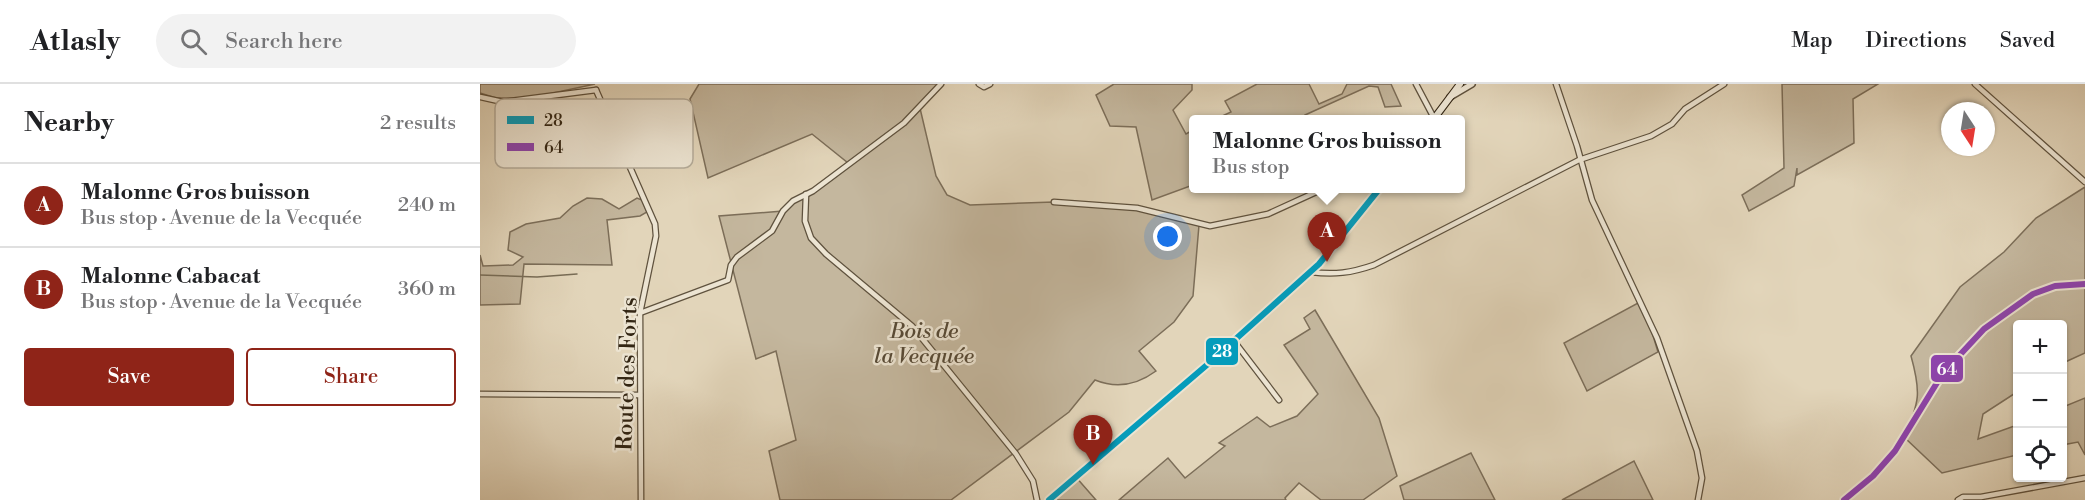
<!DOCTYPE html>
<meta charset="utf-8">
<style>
:root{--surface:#fff;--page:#f2f2f2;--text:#202124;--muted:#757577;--line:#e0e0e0;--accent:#8f2418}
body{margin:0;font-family:"Libre Bodoni",serif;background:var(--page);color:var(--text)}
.controls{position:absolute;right:18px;bottom:18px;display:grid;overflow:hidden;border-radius:6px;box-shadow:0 2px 4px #0004}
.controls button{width:54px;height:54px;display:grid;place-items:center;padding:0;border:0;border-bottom:2px solid var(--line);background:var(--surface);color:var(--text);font:30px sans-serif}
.compass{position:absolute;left:1461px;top:18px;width:54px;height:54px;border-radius:50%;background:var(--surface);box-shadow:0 2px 4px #0004;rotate:168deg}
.you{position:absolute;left:688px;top:153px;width:21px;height:21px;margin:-15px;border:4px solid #fff;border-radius:50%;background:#1a73e8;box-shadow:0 0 0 9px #1a73e833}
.badge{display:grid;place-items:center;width:39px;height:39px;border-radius:50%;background:var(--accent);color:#fff;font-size:20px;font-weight:700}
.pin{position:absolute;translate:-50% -50px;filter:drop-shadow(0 2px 3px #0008)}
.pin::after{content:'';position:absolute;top:32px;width:21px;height:18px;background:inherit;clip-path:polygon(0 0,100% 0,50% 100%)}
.popup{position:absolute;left:709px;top:31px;width:276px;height:78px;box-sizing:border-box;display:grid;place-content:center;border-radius:6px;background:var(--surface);filter:drop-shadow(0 2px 4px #0005);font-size:20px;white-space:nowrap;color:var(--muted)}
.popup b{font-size:22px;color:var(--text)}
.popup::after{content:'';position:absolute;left:50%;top:100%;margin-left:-12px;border:12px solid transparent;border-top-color:var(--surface)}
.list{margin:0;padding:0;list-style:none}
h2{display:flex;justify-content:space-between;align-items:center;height:78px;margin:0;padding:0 24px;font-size:26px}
h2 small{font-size:20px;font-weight:400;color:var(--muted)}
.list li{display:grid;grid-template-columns:39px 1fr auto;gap:18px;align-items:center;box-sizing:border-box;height:84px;padding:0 24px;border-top:2px solid var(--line)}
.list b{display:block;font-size:22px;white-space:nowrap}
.list p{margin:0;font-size:20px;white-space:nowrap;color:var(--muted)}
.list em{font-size:20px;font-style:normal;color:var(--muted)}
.actions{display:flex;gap:12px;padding:18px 24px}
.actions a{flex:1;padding:14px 0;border:2px solid var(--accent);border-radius:6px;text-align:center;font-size:21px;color:var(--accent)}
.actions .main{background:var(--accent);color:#fff}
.icon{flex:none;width:33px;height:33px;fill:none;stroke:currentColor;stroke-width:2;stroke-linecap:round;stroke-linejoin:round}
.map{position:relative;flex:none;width:1605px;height:416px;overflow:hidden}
header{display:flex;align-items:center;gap:36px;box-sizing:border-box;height:84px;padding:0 30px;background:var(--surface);border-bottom:2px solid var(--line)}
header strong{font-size:28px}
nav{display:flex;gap:33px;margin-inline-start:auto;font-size:21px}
.search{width:420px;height:54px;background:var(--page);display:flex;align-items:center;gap:15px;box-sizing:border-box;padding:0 21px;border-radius:33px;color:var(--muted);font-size:22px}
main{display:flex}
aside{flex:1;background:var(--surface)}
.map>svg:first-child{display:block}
</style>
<header>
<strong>Atlasly</strong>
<div class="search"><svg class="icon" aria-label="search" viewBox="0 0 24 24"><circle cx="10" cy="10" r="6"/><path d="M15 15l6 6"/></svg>Search here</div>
<nav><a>Map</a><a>Directions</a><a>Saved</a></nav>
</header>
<main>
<aside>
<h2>Nearby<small>2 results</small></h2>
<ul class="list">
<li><span class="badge">A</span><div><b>Malonne Gros buisson</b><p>Bus stop · Avenue de la Vecquée</p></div><em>240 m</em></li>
<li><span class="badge">B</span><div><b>Malonne Cabacat</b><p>Bus stop · Avenue de la Vecquée</p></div><em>360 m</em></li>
</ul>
<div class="actions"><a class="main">Save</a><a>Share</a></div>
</aside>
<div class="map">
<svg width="1605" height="416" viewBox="0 0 1605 416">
<rect width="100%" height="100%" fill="#e2d5ba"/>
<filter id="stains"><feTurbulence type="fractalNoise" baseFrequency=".00333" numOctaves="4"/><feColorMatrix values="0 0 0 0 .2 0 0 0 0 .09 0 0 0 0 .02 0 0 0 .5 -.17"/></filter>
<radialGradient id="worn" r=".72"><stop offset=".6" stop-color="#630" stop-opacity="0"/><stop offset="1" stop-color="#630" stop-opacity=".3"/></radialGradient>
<g fill="#c4b79e" stroke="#7c6e59" stroke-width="1.5">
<polygon points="0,0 115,0 50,14 16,14 0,9"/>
<path d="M219,0H461L439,20L456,92L467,111L490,121L574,118L657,124L719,141L713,212L694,238L659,267L676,287C657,301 637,305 615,296L589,328L471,416H300L289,367L316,356L296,267L276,275L239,132L303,127L368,79L332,50L228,94L210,15Z"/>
<polygon points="634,0 712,0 712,6 693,26 706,50 713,46 713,101 672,116 656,43 630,42 616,11"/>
<polygon points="777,0 829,0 839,20 862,10 867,0 911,0 921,22 905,23 898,3 889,2 825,31 826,35 736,35 751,28 745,17"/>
<polygon points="1302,0 1398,0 1373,15 1374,59 1317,91 1317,84 1314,102 1269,127 1262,111 1304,84"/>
<path d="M1605,103V269L1583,279L1582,240H1538L1537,308L1503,330L1498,355L1537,341V371L1462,389L1424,353C1440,318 1441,308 1431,272L1480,203L1524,168L1556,134Z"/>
<polygon points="107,114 122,115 139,125 157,114 162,116 167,128 160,132 127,136 132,181 44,180 40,220 0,221 0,171 3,182 33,181 43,173 28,166 30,148 46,140 80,134 93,122"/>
<polygon points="1158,219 1171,245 1178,268 1107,307 1084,259"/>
<polygon points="835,226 899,334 917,392 883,416 841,416 819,399 805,414 806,416 639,416 688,374 705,394 745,362 739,359 774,335 777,333 790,343 817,332 838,310 804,261 830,245 824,234"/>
<polygon points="1605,314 1605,371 1598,358 1582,361 1583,323"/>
<polygon points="991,369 1015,416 924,416 920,402"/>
<polygon points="1154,377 1173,416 1082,416"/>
<polygon points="595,392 616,416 578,416 573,411"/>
</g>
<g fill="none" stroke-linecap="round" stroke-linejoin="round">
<polyline stroke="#786c56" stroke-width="1.5" points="0,191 57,193 97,190"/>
<defs>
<g id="minor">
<polyline points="499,0 504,3 510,0"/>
<polyline points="936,0 954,34"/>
<polyline points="1076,0 1097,62 1112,116 1177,254 1217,367 1222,394 1218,416"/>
<polyline points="1495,0 1605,98"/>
<polyline points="116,6 175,140 176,152 160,229 161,416"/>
<polyline points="0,13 23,18 116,6"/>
<polyline points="326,110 325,137 331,154 346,170 432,242 536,370 553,397 557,416"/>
<polyline points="574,118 657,124 730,142 788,130 845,104"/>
<path d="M831,188C854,191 871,189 894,181L1099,76L1171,52L1192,40L1205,25L1244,0"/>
<polyline points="160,229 248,196 251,181 257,173 292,147 303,127 313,117 333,107 424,39 461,0"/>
<polyline points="754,257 799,316"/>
<polyline points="0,310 160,311"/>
<polyline points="1478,416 1483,413 1501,413 1605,394"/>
</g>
<g id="tertiary">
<polyline points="970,13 992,0"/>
<polyline points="1364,416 1393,392 1415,367 1463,289 1504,245 1553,210 1575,202 1605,200"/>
</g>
<g id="secondary">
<polyline points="953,36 980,0"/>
<polyline points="569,416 728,280 839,180 900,104"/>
</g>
</defs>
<use href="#minor" stroke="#5f523e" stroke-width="7"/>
<use href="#tertiary" stroke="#5f523e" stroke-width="8"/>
<use href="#secondary" stroke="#332614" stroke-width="8"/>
<use href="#minor" stroke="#ece4d2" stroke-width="4.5"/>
<use href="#tertiary" stroke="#ece4d2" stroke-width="5"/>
<use href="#secondary" stroke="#ece4d2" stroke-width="6"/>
<defs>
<polyline id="bus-1" points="569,416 728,280 839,180 900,104"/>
<polyline id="bus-2" points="1364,416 1393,392 1415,367 1463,289 1504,245 1553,210 1575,202 1605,200"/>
</defs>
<use href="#bus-1" stroke="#ece4d2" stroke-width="10"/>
<use href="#bus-2" stroke="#ece4d2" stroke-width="10"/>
<use href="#bus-1" stroke="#059cbb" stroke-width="6"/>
<use href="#bus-2" stroke="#8e44ad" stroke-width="6"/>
</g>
<g text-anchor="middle" stroke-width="5" stroke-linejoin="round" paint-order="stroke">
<g font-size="22" font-style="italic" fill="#574a36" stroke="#ece4d2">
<text x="444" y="254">Bois de<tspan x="444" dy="25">la Vecquée</tspan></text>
</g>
<g font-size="22" fill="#332614" stroke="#ece4d2">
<text transform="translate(146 290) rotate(-88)" y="8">Route des Forts</text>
</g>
</g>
<rect x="15" y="15" width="198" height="69" rx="9" fill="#ece4d2" stroke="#b4ab99" stroke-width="1.5"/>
<rect x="27" y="32" width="27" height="8" fill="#059cbb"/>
<rect x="27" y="59" width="27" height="8" fill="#8e44ad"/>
<g font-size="16" fill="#332614">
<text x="64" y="42">28</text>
<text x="64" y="69">64</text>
</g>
<g stroke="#ece4d2" stroke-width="2">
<rect x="725" y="253" width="34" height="29" rx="6" fill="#059cbb"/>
<rect x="1450" y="270" width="34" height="29" rx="6" fill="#8e44ad"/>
</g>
<g font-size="16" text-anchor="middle" font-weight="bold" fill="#fff">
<text x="742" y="273">28</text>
<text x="1467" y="291">64</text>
</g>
<rect width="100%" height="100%" filter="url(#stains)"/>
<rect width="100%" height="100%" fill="url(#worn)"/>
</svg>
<div class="controls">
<button>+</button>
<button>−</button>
<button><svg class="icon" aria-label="locate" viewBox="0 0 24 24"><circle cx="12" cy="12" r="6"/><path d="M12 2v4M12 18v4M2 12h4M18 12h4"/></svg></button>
</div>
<svg class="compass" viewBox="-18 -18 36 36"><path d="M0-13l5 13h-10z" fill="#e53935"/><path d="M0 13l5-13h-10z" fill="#757577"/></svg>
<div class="you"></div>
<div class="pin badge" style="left:847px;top:178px">A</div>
<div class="popup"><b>Malonne Gros buisson</b>Bus stop</div>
<div class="pin badge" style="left:613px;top:381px">B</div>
</div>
</main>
